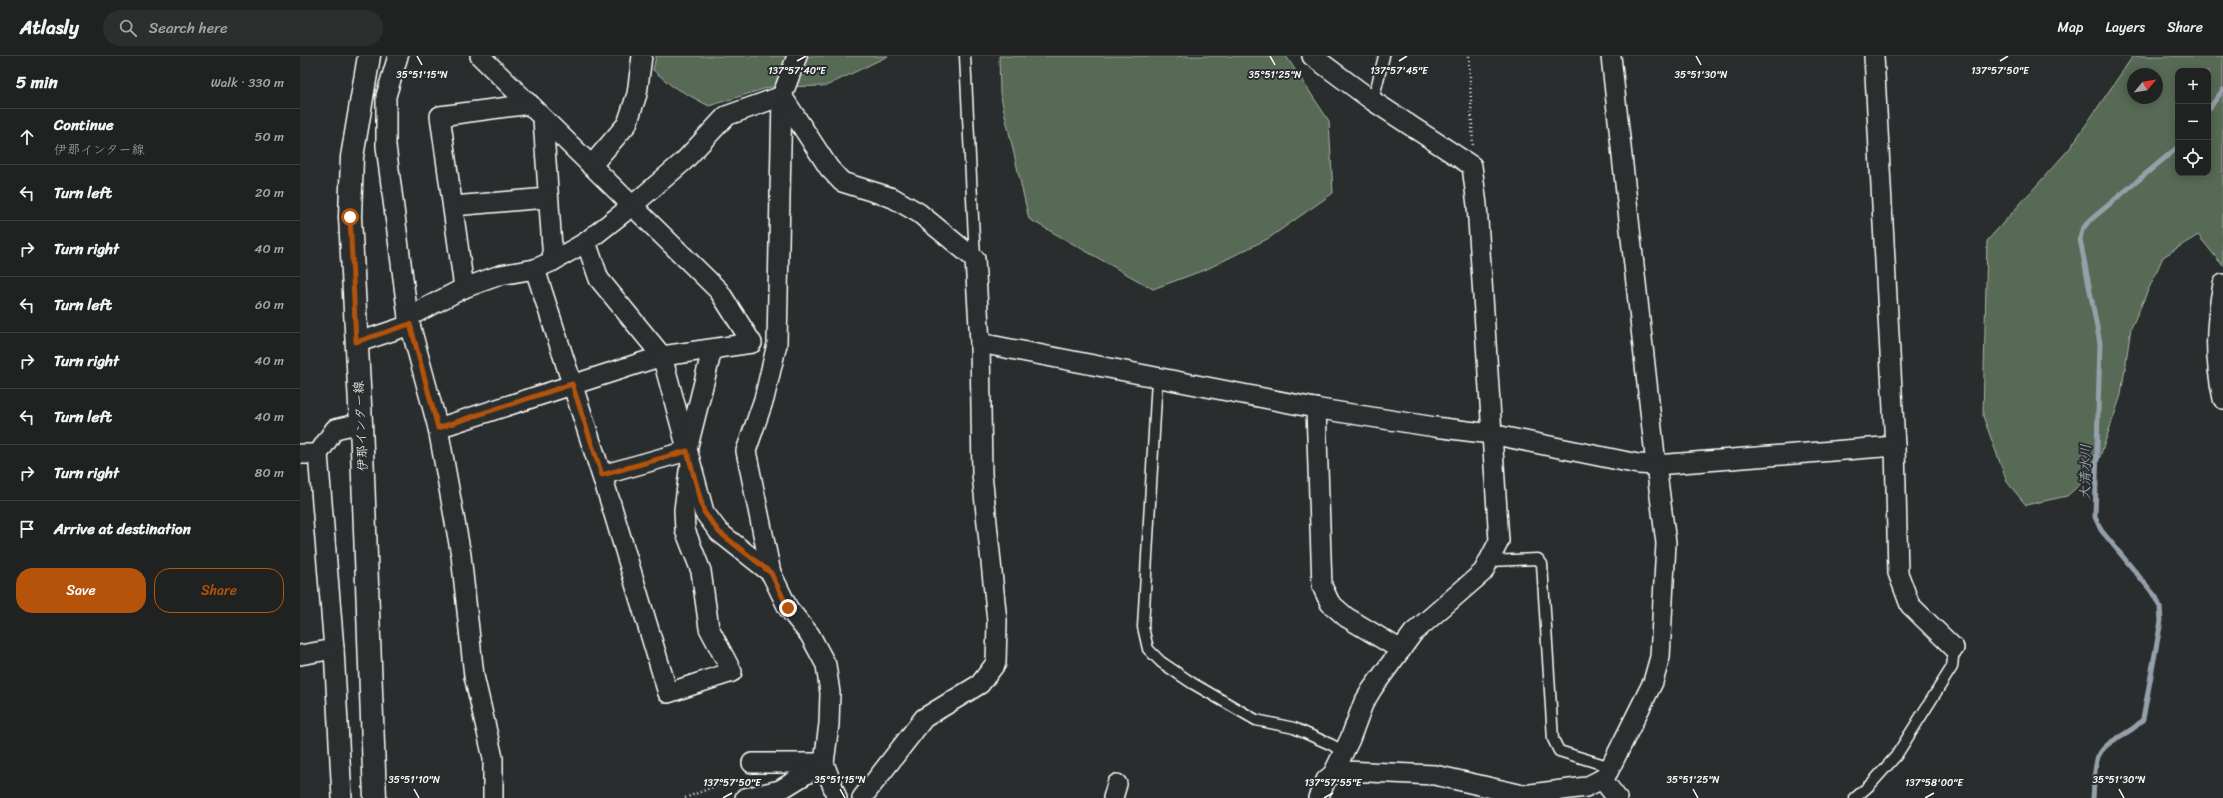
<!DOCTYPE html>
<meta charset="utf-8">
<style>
:root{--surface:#202222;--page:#2d2f2f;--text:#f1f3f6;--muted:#a2a4a5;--line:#3d3f40;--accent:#b45309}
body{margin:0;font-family:Sriracha,"Klee One",sans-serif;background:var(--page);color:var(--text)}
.controls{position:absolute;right:12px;top:12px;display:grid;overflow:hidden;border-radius:8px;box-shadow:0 2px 10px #0003}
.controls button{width:36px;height:36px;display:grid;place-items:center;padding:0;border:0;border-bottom:1px solid var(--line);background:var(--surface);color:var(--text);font:20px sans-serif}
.compass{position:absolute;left:1827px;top:12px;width:36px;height:36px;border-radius:50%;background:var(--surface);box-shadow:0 2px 10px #0003;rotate:60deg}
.stop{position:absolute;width:12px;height:12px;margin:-9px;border:3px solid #b45309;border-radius:50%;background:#fff}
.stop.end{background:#b45309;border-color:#fff;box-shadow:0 1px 4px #0008}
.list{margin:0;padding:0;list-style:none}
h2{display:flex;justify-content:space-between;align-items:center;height:52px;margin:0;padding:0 16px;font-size:17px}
h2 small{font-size:13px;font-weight:400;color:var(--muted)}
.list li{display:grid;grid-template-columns:26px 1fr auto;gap:12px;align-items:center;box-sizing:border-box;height:56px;padding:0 16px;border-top:1px solid var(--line)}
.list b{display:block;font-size:15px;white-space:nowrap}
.list p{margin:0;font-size:13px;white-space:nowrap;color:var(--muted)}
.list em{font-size:13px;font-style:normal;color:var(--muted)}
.actions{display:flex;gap:8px;padding:12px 16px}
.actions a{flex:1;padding:9px 0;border:1px solid var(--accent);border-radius:16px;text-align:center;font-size:14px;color:var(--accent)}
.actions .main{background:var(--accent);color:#fff}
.icon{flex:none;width:22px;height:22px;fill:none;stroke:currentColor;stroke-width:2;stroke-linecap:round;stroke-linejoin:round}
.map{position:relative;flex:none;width:1923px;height:742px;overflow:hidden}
header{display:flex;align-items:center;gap:24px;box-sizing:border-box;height:56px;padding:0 20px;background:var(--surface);border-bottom:1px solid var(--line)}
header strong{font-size:19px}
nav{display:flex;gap:22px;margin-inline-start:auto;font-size:14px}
.search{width:280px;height:36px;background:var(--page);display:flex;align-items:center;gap:10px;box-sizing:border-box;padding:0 14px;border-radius:22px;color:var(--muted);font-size:15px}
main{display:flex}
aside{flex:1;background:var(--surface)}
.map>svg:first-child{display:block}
</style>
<header>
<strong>Atlasly</strong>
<div class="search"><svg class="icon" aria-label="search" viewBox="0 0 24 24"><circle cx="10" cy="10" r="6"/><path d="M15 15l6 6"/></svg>Search here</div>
<nav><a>Map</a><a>Layers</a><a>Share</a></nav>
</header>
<main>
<aside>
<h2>5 min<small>Walk · 330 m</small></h2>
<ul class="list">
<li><svg class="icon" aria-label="ahead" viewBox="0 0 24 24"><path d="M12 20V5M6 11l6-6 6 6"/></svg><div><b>Continue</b><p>伊那インター線</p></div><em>50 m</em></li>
<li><svg class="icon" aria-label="left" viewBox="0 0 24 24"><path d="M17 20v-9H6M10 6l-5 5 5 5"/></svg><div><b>Turn left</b></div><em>20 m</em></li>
<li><svg class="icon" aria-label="right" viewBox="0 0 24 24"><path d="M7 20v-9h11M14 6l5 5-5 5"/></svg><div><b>Turn right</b></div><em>40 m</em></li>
<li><svg class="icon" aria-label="left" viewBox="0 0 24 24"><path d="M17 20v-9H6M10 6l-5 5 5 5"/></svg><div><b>Turn left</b></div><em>60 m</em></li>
<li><svg class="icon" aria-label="right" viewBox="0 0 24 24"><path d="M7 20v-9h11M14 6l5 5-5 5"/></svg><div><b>Turn right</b></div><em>40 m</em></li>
<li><svg class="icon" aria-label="left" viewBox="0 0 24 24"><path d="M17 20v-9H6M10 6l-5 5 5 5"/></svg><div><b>Turn left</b></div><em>40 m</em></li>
<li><svg class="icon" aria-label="right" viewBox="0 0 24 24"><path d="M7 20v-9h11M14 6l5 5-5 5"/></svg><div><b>Turn right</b></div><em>80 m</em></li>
<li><svg class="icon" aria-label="arrive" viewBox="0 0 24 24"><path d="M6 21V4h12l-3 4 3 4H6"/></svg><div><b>Arrive at destination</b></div></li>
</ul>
<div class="actions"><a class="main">Save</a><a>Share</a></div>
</aside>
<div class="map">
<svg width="1923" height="742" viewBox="0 0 1923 742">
<rect width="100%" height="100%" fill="#2a2d2e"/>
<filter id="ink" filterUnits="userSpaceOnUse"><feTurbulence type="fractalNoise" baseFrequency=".025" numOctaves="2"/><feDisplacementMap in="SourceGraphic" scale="8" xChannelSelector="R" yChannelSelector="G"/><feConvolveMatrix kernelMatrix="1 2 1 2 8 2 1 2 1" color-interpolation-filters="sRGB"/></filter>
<g filter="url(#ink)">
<g fill="#576a54" stroke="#abb4aa" fill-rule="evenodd">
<polygon points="356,0 588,0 526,30 470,31 409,50 372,30 353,14"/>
<polygon points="699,0 986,0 1029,65 1033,137 969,182 907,213 853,233 729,163 700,37"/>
<path d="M1833,0H1923V210L1898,179L1863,201L1831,272L1821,339L1795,415L1767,440L1726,449L1707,426L1683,360L1687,185L1770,92ZM1878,15H1908V117H1878ZM1833,18H1857V42H1833Z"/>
</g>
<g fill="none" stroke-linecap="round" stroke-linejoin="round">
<g stroke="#95a0aa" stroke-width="5">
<polyline points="1908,54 1923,34"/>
<path d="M1793,742C1794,732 1794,710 1798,701C1806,682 1832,679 1843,663L1861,565L1860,551L1856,541L1801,474L1795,461L1800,287L1780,183L1782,174L1788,166L1878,91"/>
</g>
<defs>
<g id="service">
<polyline points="665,0 675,203"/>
<polyline points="1073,45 1084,0"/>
<polyline points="857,323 843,571 848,593 861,606 892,627 956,664 994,672 1032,689 1043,696"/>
<polyline points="1189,505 1238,503 1242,508 1253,683 1259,695 1311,711"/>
<polyline points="1555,742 1571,728 1596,700 1652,611 1654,592"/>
</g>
<g id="minor">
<polyline points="98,0 86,40 86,90 108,261 138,372 362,300 299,223 286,186"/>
<polyline points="180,0 419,235 452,287 362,300 404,456 419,476 471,517"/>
<polyline points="497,0 482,40 477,288 464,343 446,395 471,517 488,552 510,579 526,609 530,637 529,668 524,707 537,742"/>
<polyline points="1012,0 1073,45 1172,110 1177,149 1199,485 1183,516 1113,577 1072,633 1063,648 1050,683 1033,718 1026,724 1018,742"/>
<polyline points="1574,0 1595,390 1598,517 1610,549 1654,592"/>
<polyline points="482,40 529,112 542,126 593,142 619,157 675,203 680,287 682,418 697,565 696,607 680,628 624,662 562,742"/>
<polyline points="243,63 253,205"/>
<polyline points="291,110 327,68 337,38 342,0"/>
<polyline points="153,150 247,142"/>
<polyline points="235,213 310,445 368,637 432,616 409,572 401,515 385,474 384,454 389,415"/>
<path d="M1923,228C1915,269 1914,302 1923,343"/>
<polyline points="164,232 140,60 230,48"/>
<polyline points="108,261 164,232 200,219 235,213 253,205 286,186 333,149 384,105 426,60 482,40"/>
<polyline points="56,287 110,269"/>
<polyline points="680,287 1020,353 1135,371 1191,378 1338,408 1356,409 1595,390"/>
<polyline points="1016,352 1022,530 1030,547 1046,561 1101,594"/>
<polyline points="138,372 161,499 174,620 193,702 193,742"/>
<polyline points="387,394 412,294"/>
<polyline points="0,398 18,398 35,373 61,367"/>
<polyline points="18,398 34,593 42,742"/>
<polyline points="302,419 387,395"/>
<polyline points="0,599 34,593"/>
<polyline points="452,707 524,707"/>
<polyline points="1033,718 1045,715 1135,719 1223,739 1286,731 1302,723 1308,716 1353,626 1360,601 1366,487 1356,409 1311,0"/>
<polyline points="1302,723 1317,742"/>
<polyline points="445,742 480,734 524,707"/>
<polyline points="813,742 817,728"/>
</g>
<polyline id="primary" points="69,0 52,101 50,161 61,367 75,742"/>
</defs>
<use href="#service" stroke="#fff" stroke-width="13"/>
<use href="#minor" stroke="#fff" stroke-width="22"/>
<use href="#primary" stroke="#fff" stroke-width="25"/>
<g stroke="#fff" stroke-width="2.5" stroke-dasharray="1 3" stroke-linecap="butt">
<polyline points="1169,0 1173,91"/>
<polyline points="385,742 421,728 440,725"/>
</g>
<use href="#service" stroke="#2a2d2e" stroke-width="10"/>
<use href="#minor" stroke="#2a2d2e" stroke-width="19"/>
<use href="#primary" stroke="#2a2d2e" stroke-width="22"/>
</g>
</g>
<g fill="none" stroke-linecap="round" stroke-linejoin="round" filter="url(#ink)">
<polyline stroke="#b45309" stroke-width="5" points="50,161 56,286 110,268 138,372 272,328 302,419 387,395 404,456 419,476 471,517 488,552"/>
</g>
<path fill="none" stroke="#fff" stroke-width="1.5" d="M117,0L122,9M970,0L975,9M1396,0L1401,9M497,5L506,0M1099,5L1107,0M1700,5L1708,0M114,733L119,742M540,733L545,742M1393,733L1398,742M1819,733L1824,742M423,742L432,737M1024,742L1033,737M1625,742L1634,737"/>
<g text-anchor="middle" stroke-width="4" stroke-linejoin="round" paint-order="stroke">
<g font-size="13" fill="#fff" stroke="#2a2d2e">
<text transform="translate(60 370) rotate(-93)" y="5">伊那インター線</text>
</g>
<g font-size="14" font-style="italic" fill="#b0b8c0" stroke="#2a2d2e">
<text transform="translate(1785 416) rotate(-89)" y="5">大清水川</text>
</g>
</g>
<g font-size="10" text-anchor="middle" fill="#fff" stroke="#2a2d2e" stroke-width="4" stroke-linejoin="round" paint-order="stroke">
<text x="497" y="18">137°57'40"E</text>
<text x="1099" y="18">137°57'45"E</text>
<text x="1700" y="18">137°57'50"E</text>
<text x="122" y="22">35°51'15"N</text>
<text x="975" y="22">35°51'25"N</text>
<text x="1401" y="22">35°51'30"N</text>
<text x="114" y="727">35°51'10"N</text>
<text x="540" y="727">35°51'15"N</text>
<text x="1393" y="727">35°51'25"N</text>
<text x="1819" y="727">35°51'30"N</text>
<text x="432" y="730">137°57'50"E</text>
<text x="1033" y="730">137°57'55"E</text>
<text x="1634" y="730">137°58'00"E</text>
</g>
</svg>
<div class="controls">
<button>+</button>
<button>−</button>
<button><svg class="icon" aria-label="locate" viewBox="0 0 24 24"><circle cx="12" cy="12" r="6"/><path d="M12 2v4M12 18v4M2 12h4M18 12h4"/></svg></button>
</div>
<svg class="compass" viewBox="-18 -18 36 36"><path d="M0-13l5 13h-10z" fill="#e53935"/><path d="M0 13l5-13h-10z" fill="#a2a4a5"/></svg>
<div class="stop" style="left:50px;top:161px"></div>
<div class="stop end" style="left:488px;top:552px"></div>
</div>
</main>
